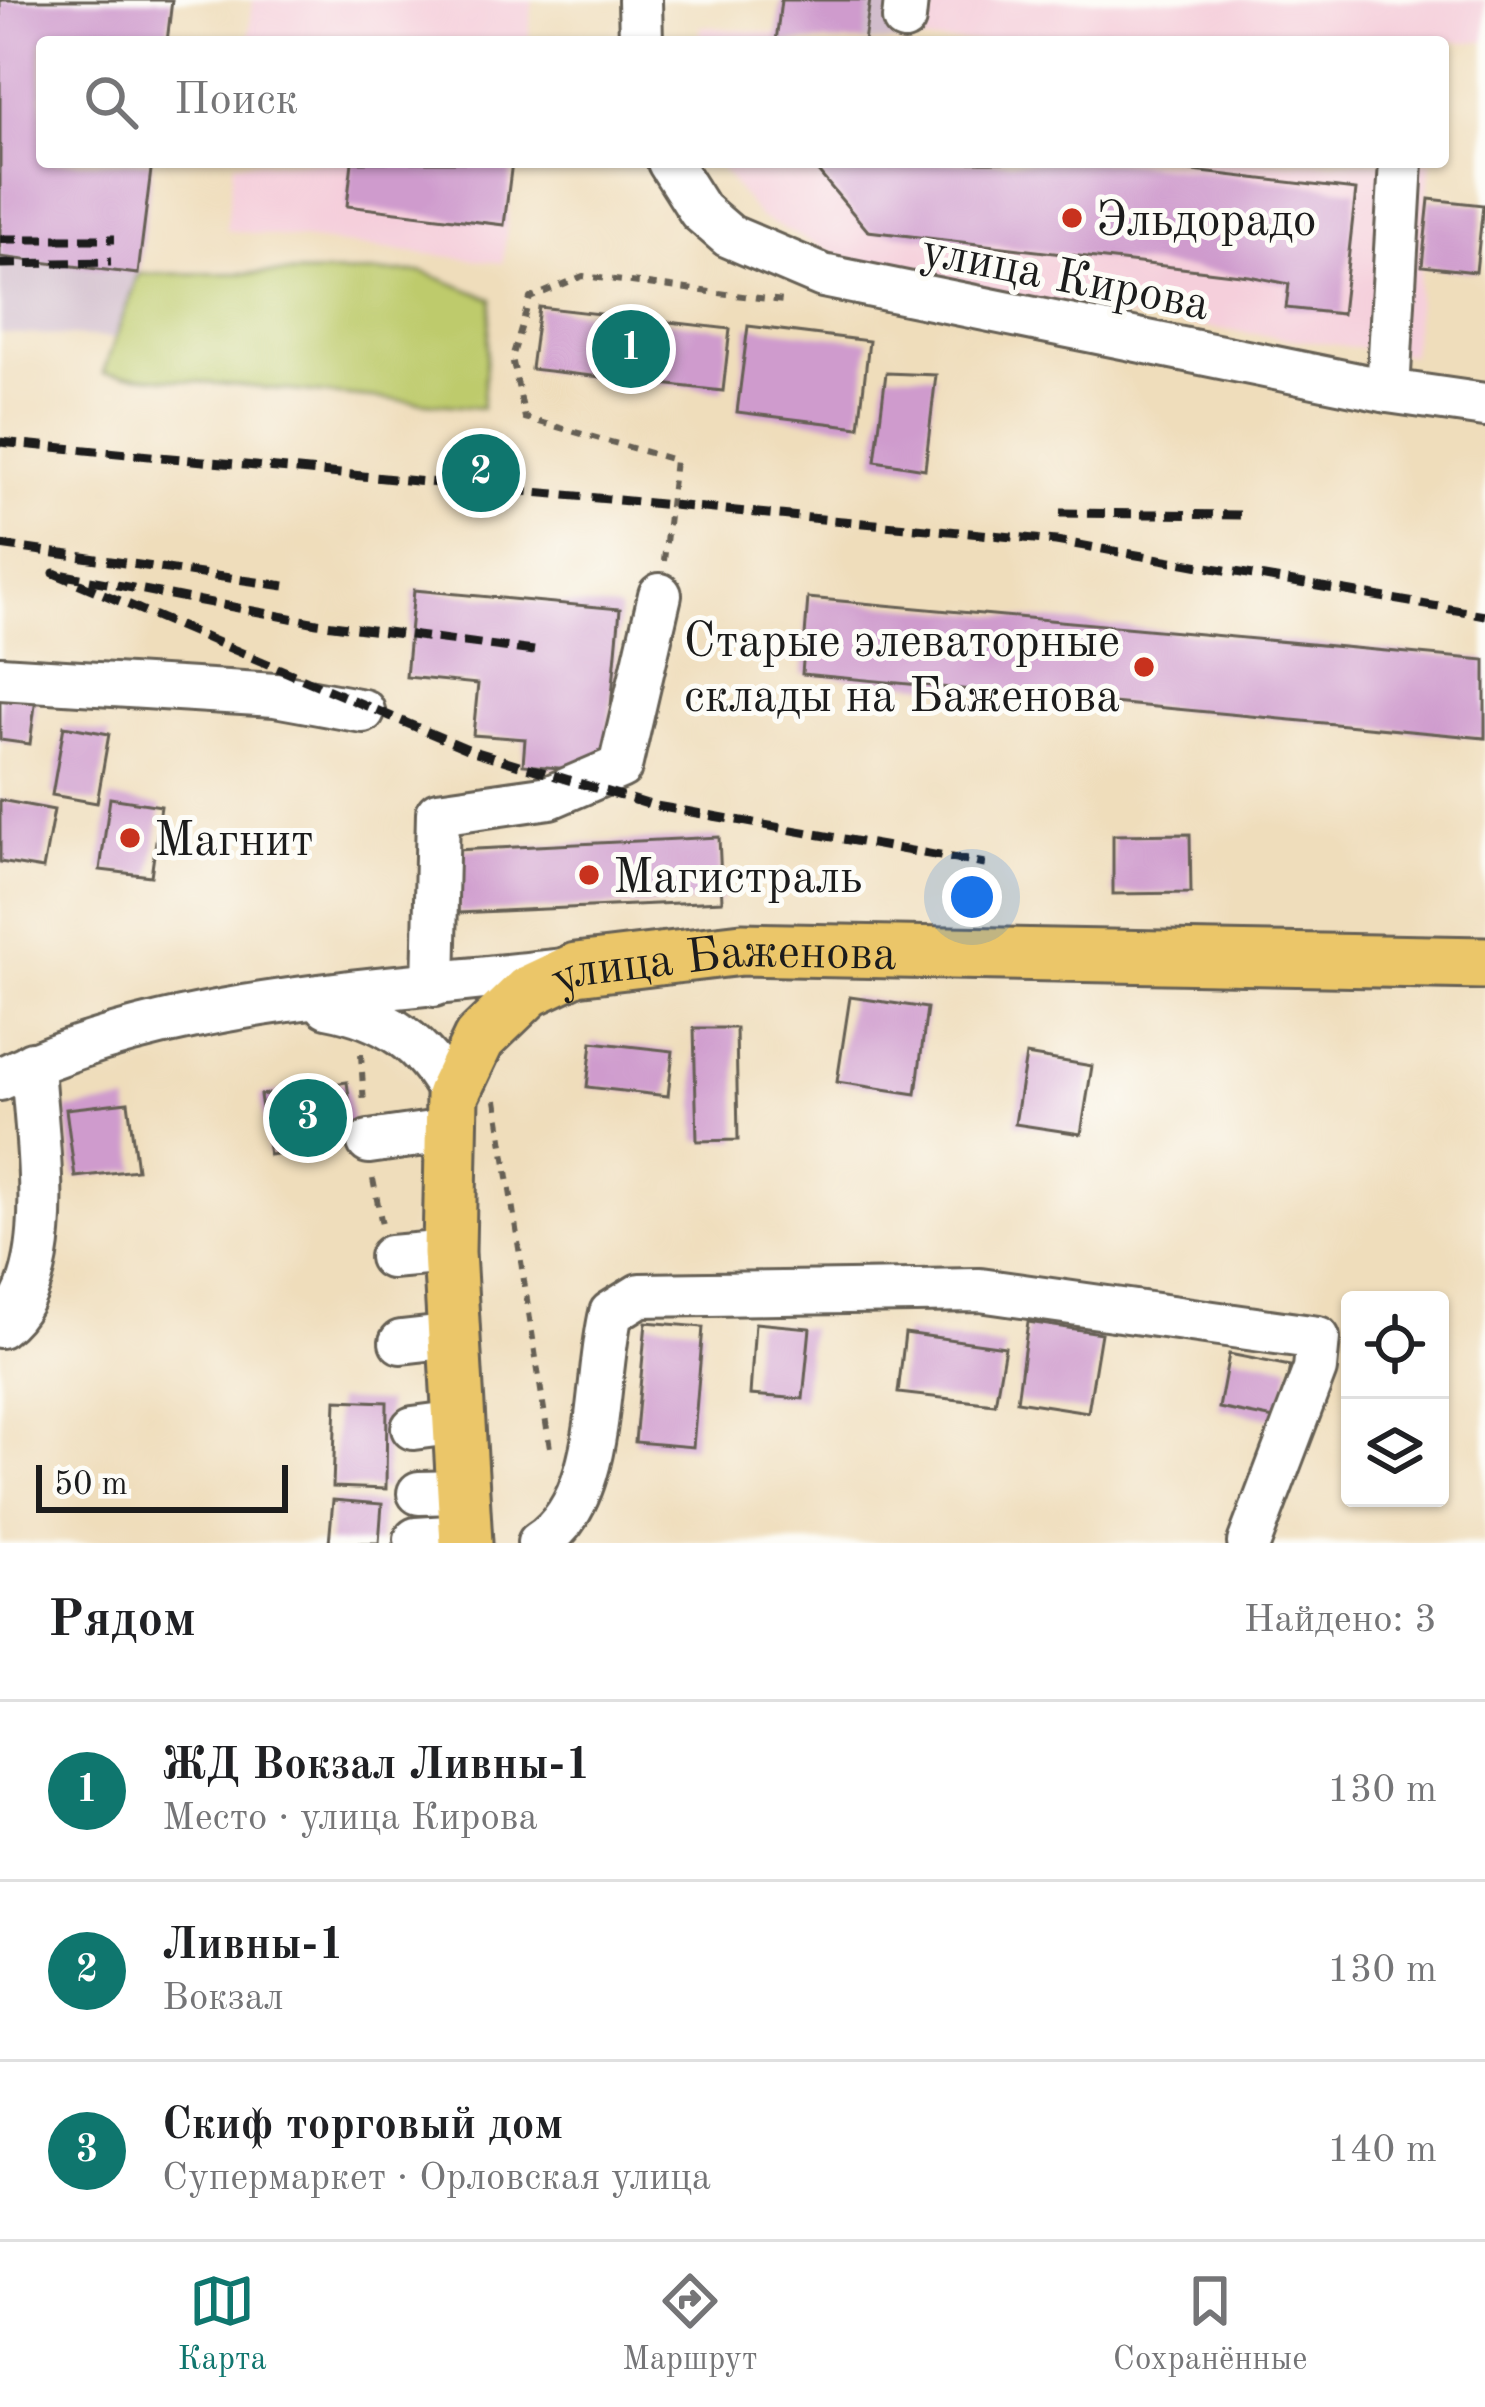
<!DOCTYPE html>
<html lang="ru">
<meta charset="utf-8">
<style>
:root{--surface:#fff;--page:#f6f6f6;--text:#202124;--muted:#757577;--line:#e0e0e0;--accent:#0f766e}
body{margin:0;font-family:"Old Standard TT",serif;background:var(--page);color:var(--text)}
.controls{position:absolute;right:36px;bottom:36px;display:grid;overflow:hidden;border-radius:12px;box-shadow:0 3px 9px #0004}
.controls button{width:108px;height:108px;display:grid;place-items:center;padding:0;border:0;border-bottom:3px solid var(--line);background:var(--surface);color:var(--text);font:60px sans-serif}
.scale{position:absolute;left:36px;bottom:30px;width:252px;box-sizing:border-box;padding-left:12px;border:6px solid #1c1c1c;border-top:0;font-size:33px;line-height:42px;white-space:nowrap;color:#1c1c1c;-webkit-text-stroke:9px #fdfcf7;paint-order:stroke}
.you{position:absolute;left:972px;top:897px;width:42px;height:42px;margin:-30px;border:9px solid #fff;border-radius:50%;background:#1a73e8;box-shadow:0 0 0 18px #1a73e833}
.badge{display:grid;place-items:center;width:78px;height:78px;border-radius:50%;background:var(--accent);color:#fff;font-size:39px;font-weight:700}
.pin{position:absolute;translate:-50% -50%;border:6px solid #fff;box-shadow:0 3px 12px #0006}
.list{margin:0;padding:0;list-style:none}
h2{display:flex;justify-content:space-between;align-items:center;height:156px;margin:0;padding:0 48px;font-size:51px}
h2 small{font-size:39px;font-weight:400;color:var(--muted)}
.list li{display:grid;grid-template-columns:78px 1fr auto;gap:36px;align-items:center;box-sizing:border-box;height:180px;padding:0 48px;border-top:3px solid var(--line)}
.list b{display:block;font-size:45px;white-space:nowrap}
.list p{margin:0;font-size:39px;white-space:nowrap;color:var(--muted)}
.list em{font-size:39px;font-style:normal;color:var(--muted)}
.icon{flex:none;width:66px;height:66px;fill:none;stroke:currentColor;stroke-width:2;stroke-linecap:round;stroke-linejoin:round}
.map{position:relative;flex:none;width:1485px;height:1543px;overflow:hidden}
.search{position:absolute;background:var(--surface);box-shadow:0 3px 9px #0004;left:36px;right:36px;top:36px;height:132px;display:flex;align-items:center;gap:30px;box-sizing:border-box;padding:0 42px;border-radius:12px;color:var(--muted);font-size:45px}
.sheet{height:696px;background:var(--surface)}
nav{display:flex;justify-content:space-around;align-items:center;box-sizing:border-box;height:168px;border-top:3px solid var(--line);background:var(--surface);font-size:33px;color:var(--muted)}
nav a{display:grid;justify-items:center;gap:6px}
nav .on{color:var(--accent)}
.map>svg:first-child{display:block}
</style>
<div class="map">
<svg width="1485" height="1543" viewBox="0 0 1485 1543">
<rect width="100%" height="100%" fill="#fdfcf7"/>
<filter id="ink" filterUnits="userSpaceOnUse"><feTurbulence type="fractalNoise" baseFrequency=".00833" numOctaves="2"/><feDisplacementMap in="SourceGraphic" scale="24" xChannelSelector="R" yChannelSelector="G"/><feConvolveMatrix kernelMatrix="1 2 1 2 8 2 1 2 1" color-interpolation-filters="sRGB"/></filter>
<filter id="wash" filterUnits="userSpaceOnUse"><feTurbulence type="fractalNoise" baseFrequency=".004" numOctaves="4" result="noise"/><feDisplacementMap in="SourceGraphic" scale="48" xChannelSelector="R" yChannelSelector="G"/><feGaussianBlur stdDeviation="2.7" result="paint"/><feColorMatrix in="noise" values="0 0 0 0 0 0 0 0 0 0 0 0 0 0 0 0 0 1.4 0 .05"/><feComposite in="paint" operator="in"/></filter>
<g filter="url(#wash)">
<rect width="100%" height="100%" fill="#efddbb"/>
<g fill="#f5cfdb">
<polygon points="253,0 533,0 528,42 248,42"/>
<polygon points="928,0 1485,0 1485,42 923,42"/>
<polygon points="700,26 860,42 700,42"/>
<polygon points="234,162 514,162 503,263 226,230"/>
<polygon points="716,162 1431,162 1412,355 1084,311 844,258 759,217"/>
</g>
<g fill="#d1bdcc">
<polygon points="0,0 42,42 42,162 152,162 138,274 115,338 0,333"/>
<polygon points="781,0 928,0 923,42 860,42"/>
</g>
<polygon fill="#becb6c" stroke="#6d7444" stroke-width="3" points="423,272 492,299 482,408 103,373 138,274"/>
<g id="blocks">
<g fill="#cf9bcd">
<polygon points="0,0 172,0 167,42 42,42 42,162 152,162 138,274 0,257"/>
<polygon points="781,0 870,0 864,42 776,42"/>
<polygon points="352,162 512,162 504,225 347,206"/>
<polygon points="810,162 1116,162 1356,190 1342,314 1286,308 1289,284 1249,276 868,231"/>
<polygon points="1429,199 1483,205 1476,272 1422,266"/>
<polygon points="539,307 730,329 723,391 531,369"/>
<polygon points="748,326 869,341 859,427 737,412"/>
<polygon points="886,373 936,375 925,469 875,461"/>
<polygon points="414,590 620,609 605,772 523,765 525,739 473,735 478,684 406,677"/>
<polygon points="808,598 1485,660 1485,738 802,674"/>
<polygon points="0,692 36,697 30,744 0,740"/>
<polygon points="64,726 109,734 97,803 52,795"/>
<polygon points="110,798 161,806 151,876 100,870"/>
<polygon points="0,800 54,810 43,869 0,862"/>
<polygon points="1190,834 1191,893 1113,894 1113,835"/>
<polygon points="719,837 722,901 458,913 455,850"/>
<polygon points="850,997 927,1008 916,1094 837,1082"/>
<polygon points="694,1028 736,1028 738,1140 697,1141"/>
<polygon points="592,1042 673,1051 668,1096 587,1087"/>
<polygon points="1026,1055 1092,1066 1081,1134 1015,1124"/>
<polygon points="347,1082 355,1142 269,1155 260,1095"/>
<polygon points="128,1102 137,1170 75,1177 66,1109"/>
<polygon points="646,1322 703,1327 693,1447 635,1442"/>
<polygon points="1028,1322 1101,1333 1088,1412 1017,1401"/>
<polygon points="755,1323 810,1328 803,1399 750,1395"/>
<polygon points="905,1333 1005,1347 995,1404 898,1393"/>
<polygon points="1229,1354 1290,1366 1279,1420 1219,1408"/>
<polygon points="336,1400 387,1402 386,1489 333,1487"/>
<polygon points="333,1500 382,1504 379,1543 329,1543"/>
</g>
</g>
</g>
<g filter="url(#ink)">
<use href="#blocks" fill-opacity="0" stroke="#666054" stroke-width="3"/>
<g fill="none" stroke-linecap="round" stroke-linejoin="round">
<defs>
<g id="minor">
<polyline points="640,0 641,42"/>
<polyline points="904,19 906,0"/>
<polyline points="669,162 700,211 729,236 823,276 1388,391 1485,405"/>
<polyline points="1388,391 1401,162"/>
<polyline points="0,678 275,695 363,711"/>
<polyline points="434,985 438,813 550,797 620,767 660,595"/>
<path d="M327,1006C386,1017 424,1043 452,1096"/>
<path d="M0,1079C166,998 380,991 562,970"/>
<polyline points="369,1142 453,1130"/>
<polyline points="391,1257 449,1252"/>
<path d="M0,1326C62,1281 35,1133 32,1063"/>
<polyline points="401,1342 454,1336"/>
<polyline points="413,1428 459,1422"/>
<polyline points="419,1493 462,1492"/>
<polyline points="416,1539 465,1536"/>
<path d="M539,1543C606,1500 594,1383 611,1313L640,1295L980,1290L1318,1338L1315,1369L1249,1543"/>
</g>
<g id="major">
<path id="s1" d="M466,1543L449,1252L452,1096L479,1039L529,991L576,969L742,949L1485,963"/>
</g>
</defs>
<use href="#minor" stroke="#666054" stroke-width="48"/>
<use href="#major" stroke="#666054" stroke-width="57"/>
<g stroke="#666054" stroke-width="6" stroke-dasharray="9 9" stroke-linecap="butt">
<polyline points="664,561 675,460 525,418 512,358 530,298 583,276 783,301"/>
<polyline points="361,1054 364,1106"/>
<polyline points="496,1100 551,1455"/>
<polyline points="373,1179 382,1225"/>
</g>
<use href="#minor" stroke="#fff" stroke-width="42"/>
<use href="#major" stroke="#ebc669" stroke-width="51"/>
<g stroke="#1c1c1c" stroke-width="9" stroke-dasharray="18 9" stroke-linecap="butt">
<polyline points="0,239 115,239"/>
<polyline points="0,264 111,262"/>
<polyline points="0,442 1056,541 1485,615"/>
<polyline points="1060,513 1240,515"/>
<polyline points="0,545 285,586"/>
<polyline points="534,651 317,623 54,573 470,750 651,805 985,864"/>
</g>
</g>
</g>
<g fill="#c8321e" stroke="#fdfcf7" stroke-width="4.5">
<circle cx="1072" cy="218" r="12"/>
<circle cx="1144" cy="667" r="12"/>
<circle cx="130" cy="838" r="12"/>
<circle cx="589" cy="875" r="12"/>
</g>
<g text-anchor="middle" stroke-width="10" stroke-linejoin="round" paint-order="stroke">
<g font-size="48" fill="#1c1c1c" stroke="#fdfcf7" text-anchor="start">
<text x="1096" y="235">Эльдорадо</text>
<text x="1120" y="656" text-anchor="end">Старые элеваторные<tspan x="1120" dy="55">склады на Баженова</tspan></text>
<text x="154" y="855">Магнит</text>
<text x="613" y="892">Магистраль</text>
</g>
<g font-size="48" fill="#1c1c1c" stroke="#fdfcf7">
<text transform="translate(1066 275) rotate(11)" y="17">улица Кирова</text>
<text dy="17" stroke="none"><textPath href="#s1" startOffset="780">улица Баженова</textPath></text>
</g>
</g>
</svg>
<div class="controls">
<button><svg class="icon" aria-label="locate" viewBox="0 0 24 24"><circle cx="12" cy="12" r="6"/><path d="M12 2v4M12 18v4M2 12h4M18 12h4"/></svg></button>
<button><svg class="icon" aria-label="layers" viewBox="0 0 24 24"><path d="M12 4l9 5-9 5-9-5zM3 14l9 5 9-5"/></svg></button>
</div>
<div class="scale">50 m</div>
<div class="you"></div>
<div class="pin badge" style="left:631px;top:349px">1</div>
<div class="pin badge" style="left:481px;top:473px">2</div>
<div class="pin badge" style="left:308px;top:1118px">3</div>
<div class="search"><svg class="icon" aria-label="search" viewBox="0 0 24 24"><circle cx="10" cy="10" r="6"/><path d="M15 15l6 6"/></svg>Поиск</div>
</div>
<section class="sheet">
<h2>Рядом<small>Найдено: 3</small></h2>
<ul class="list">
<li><span class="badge">1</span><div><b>ЖД Вокзал Ливны-1</b><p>Место · улица Кирова</p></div><em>130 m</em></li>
<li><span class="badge">2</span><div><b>Ливны-1</b><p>Вокзал</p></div><em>130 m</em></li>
<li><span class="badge">3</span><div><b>Скиф торговый дом</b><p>Супермаркет · Орловская улица</p></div><em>140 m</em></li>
</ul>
</section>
<nav>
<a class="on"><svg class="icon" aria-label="map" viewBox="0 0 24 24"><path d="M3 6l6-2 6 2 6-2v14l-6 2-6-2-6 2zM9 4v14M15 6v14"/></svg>Карта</a>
<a><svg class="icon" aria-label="directions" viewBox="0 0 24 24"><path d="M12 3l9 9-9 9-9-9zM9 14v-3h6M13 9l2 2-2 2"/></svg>Маршрут</a>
<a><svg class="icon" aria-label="saved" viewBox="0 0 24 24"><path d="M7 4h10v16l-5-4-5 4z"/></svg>Сохранённые</a>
</nav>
